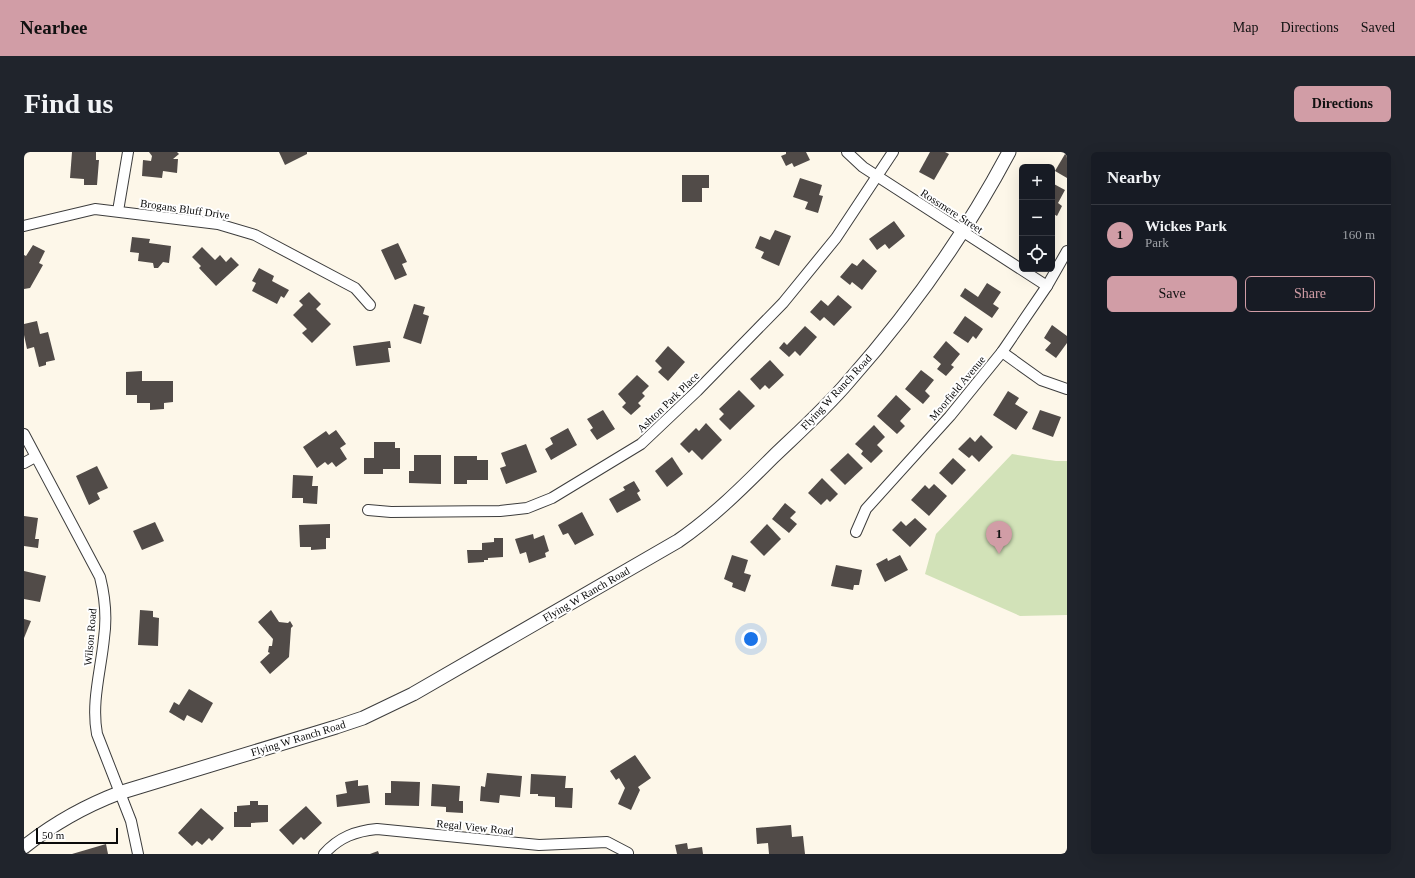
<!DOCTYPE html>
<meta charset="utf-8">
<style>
:root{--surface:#171b24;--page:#20242c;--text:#f1f3f6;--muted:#9ea1a6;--line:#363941;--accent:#d19da6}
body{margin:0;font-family:Georgia,serif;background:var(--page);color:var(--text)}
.controls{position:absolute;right:12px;top:12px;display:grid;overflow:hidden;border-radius:6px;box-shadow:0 4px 16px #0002}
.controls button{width:36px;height:36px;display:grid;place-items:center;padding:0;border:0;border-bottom:1px solid var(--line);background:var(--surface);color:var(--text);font:20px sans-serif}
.scale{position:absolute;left:12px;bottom:10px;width:82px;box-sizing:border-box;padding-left:4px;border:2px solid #0a0a0a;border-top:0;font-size:11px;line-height:14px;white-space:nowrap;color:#0a0a0a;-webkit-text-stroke:3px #fff;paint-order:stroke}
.you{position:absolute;left:727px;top:487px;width:14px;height:14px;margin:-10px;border:3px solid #fff;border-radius:50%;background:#1a73e8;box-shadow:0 0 0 6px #1a73e833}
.badge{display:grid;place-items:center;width:26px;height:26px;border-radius:50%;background:var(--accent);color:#111;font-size:13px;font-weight:700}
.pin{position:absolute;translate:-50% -33px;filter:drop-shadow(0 1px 2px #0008)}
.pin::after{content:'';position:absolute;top:21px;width:14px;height:12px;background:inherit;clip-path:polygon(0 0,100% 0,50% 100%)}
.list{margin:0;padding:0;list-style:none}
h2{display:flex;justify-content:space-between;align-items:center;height:52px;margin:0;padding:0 16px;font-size:17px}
h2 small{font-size:13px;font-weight:400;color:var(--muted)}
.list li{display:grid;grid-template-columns:26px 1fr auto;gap:12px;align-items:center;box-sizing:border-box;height:60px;padding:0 16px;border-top:1px solid var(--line)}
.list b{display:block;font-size:15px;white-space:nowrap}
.list p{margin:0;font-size:13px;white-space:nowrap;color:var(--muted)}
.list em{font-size:13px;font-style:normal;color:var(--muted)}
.actions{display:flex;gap:8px;padding:12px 16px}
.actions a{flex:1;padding:9px 0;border:1px solid var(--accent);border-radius:6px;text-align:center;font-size:14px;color:var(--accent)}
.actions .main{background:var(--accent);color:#111}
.icon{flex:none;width:22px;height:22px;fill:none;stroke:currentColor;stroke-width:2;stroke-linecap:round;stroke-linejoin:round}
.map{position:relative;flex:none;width:1043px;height:702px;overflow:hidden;border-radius:6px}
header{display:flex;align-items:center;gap:24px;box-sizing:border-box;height:56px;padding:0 20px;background:var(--accent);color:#111}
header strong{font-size:19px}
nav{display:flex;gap:22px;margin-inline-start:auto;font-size:14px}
.intro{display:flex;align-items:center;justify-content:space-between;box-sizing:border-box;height:96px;padding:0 24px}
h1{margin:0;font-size:28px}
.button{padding:10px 18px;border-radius:6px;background:var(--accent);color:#111;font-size:14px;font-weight:700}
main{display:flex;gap:24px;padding:0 24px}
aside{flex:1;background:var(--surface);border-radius:6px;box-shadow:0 4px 16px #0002}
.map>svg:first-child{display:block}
</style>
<header>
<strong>Nearbee</strong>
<nav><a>Map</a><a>Directions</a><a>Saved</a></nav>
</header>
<div class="intro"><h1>Find us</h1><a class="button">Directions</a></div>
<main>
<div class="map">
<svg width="1043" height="702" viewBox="0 0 1043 702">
<rect width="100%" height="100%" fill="#fdf7e9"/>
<polygon fill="#d2e2b8" points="988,302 1032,309 1043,309 1043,463 996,464 901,422 912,382"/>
<g fill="#514b48">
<polygon points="48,0 72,0 72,8 75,8 73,33 60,33 60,27 46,26"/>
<polygon points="125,0 153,0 155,2 149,7 154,7 153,21 139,19 138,26 118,24 119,8 127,9 128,4"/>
<polygon points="255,0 283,0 283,2 261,13"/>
<polygon points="762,0 782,0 786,8 770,15 768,11 762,14 757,4 762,2"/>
<polygon points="906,0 921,0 925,2 910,28 895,20"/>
<polygon points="1041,2 1043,3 1043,26 1031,19"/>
<polygon points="658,23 685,23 685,36 678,36 678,50 658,50"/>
<polygon points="776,26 798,33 795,43 799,44 794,61 781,57 784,50 769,45"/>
<polygon points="1028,31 1041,38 1034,51 1038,54 1033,64 1028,61"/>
<polygon points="870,69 881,84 865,97 861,92 853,98 845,87"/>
<polygon points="751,78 767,84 755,114 737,106 740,100 731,96 736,84 746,88"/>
<polygon points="108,85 126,87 125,91 147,94 145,111 139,110 134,116 130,116 129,111 114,109 115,101 106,100"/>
<polygon points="374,91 383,110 378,112 383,123 371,128 357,98"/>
<polygon points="9,93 21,99 15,111 19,113 6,136 0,137 0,103 2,104"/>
<polygon points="178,95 191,108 196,103 202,110 207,105 215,113 192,134 175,116 177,114 168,105"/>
<polygon points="839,107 853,119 838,138 828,130 826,133 816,125 828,111 833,114"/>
<polygon points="235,116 250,124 248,129 265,138 260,146 257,144 253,152 228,139 232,131 228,129"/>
<polygon points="963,131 977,140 969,152 975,156 968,166 936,144 941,136 954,145"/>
<polygon points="285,140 297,152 292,157 307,172 288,191 278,181 283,177 269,163 279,153 275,149"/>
<polygon points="814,143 828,155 810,174 800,165 796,169 786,160 797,148 804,154"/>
<polygon points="390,152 401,155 399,162 405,164 397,192 379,186"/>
<polygon points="941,164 959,177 952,187 949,184 944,191 929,181"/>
<polygon points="13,169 16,182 24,180 31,208 22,210 22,213 15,215 10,195 3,197 0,183 0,172"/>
<polygon points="1028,173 1043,184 1043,191 1032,206 1021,198 1027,191 1020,186"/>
<polygon points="781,174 793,185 776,204 771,199 765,205 755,196 760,190 763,193"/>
<polygon points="366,189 367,196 364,196 366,210 332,214 329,194"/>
<polygon points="922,189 936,202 927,213 930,215 922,224 913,217 917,212 909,205"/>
<polygon points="644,194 661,210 644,229 634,220 638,216 631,209"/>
<polygon points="746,208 760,223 745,237 741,233 736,238 726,227"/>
<polygon points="897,218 910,228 901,239 906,244 899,252 881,237"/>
<polygon points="118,219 118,229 149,229 149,250 140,251 140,257 126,258 126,251 113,251 113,243 102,243 102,220"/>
<polygon points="613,223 625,234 618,241 621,244 614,251 617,254 607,263 598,255 602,251 594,242"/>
<polygon points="715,238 731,254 706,278 695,267 700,262 695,257"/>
<polygon points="984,239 995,246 991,252 1004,260 992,278 969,263"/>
<polygon points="872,243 887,257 876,269 881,274 873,282 853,264"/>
<polygon points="579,258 591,277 573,288 566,278 569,276 563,267"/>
<polygon points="1016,258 1037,265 1029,285 1008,277"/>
<polygon points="682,271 698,288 678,308 668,298 665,301 656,292 672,276 675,279"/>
<polygon points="850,273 861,285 853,293 859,299 847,311 837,302 839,299 831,292"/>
<polygon points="544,276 553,293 527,308 521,297 529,292 526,286"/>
<polygon points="312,278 322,292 316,296 323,307 312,315 308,310 304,313 301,310 293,316 279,295 302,279 305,283"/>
<polygon points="957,283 969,295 955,310 948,303 945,306 934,297 946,285 951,290"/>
<polygon points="350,290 371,290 371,296 376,296 376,317 359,317 359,322 340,322 340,306 350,306"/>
<polygon points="502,292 513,320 482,332 476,316 482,314 477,301"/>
<polygon points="824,301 839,316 821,333 806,318"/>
<polygon points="390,303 417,303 417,332 385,331 385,319 390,319"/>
<polygon points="430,304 453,304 453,308 464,308 464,328 443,328 443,332 430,332"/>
<polygon points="648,305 659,322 643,335 631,319"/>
<polygon points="929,306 942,318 928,333 915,321"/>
<polygon points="73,314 84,336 73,341 76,347 65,353 52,324"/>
<polygon points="269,323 289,324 288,334 294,334 293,352 279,351 279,346 268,346"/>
<polygon points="798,326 814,342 806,350 803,347 797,353 784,341"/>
<polygon points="610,329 616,339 613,341 617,348 593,361 585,347 601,338 599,335"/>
<polygon points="910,332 923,344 905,364 887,348 901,333 905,337"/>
<polygon points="761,351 772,360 766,366 773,372 765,381 748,367"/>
<polygon points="558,360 570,383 551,393 544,381 539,383 534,373"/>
<polygon points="0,364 14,366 11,387 15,387 14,396 0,394"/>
<polygon points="891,366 903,377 886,395 868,378 877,369 882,374"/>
<polygon points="131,370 140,389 118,398 109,379"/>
<polygon points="306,372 306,386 302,386 302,397 287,398 287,395 276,395 275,373"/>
<polygon points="743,372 757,387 740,404 726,390"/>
<polygon points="509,382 510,387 520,383 525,399 521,401 522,405 505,411 502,400 496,402 491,387"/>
<polygon points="470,386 479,386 479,405 464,406 464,408 460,408 460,410 444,411 443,398 458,398 458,391 470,390"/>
<polygon points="708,403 724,408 720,421 727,423 721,440 708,435 709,431 700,427"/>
<polygon points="876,403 884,418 861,430 852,412 863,406 864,409"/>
<polygon points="812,413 838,418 835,433 830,433 829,438 807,434"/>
<polygon points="0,419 22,424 16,450 0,447"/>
<polygon points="116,458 129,459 129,465 135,466 134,494 114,493"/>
<polygon points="247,458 255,470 264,471 266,469 269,474 267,476 265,505 246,522 236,510 246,501 244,500 245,494 248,494 249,487 234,470"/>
<polygon points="0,467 7,469 0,486"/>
<polygon points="165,537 189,551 178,571 163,563 160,569 145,560 150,550 155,553"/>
<polygon points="611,603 627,626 614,635 616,638 607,658 594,652 601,636 595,626 592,628 586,619"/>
<polygon points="463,621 498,624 496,645 476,643 475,651 456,649 457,634 461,635"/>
<polygon points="507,622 542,624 541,636 549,636 548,656 531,655 531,645 514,644 514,642 506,642"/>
<polygon points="334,628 334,634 344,633 346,651 313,655 312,643 323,641 321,630"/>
<polygon points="367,629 396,630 395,654 361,653 361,641 367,641"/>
<polygon points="408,632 436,634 435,649 439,649 439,661 422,660 422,655 407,654"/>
<polygon points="226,649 234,649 234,653 244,653 244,670 227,671 227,675 210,675 210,660 213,660 213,654 226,653"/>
<polygon points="282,654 298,671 280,688 277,685 269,693 255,678"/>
<polygon points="177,656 200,676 188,689 185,686 178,693 173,689 168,694 154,681"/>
<polygon points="767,673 768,685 779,684 781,702 745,702 744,691 733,692 732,676"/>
<polygon points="663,691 664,697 678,695 679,702 653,702 651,693"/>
<polygon points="82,692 84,702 48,702"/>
<polygon points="354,699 355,702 346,702"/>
</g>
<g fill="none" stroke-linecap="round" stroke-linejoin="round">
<defs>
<g id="minor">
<polyline points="823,0 839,15 1023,134"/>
<polyline points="94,59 104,0"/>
<polyline points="0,74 71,57 194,72 231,83 331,136 346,153"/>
<polyline points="978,200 1017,228 1043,237"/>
<path d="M0,282L76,425C81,445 83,465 80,486C77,518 67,550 73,582L107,669L114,702"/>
<polyline points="0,311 11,305"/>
<polyline points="344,358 367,360 476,359 503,356 528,346 617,292 673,239 759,151 812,86 869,0"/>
<polyline points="832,380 842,357 926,264 978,200 1023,134 1043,99"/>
<path d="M300,702C315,685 332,679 353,677L515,693L583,690L604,701"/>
</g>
<path id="tertiary" d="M0,695C29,672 61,654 95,641L312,575L339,566L389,542L654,389C689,365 719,335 749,305C774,281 801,257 824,230C886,160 941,83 985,0"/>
</defs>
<use href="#minor" stroke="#3d3d3d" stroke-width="12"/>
<use href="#tertiary" stroke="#3d3d3d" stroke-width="15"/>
<use href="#minor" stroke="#fff" stroke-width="10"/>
<use href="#tertiary" stroke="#fff" stroke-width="13"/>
</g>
<g text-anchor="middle" stroke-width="4" stroke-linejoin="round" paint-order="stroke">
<g font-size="11" fill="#0a0a0a" stroke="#fff">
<text transform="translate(161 57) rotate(8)" y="4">Brogans Bluff Drive</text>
<text transform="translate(928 59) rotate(33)" y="4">Rossmere Street</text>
<text transform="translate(933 236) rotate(-50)" y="4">Moorfield Avenue</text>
<text transform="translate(812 240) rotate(-47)" y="4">Flying W Ranch Road</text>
<text transform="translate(644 250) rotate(-44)" y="4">Ashton Park Place</text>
<text transform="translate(562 442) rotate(-30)" y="4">Flying W Ranch Road</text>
<text transform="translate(66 485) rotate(-85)" y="4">Wilson Road</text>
<text transform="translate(274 586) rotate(-17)" y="4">Flying W Ranch Road</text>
<text transform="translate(451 675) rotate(6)" y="4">Regal View Road</text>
</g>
</g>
</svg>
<div class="controls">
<button>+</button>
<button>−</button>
<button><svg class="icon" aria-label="locate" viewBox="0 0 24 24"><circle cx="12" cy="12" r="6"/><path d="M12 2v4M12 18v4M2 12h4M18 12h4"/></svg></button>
</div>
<div class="scale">50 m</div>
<div class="you"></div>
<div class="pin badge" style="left:975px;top:402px">1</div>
</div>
<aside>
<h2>Nearby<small></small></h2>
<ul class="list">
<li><span class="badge">1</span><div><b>Wickes Park</b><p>Park</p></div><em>160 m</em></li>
</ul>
<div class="actions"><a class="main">Save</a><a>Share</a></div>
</aside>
</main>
